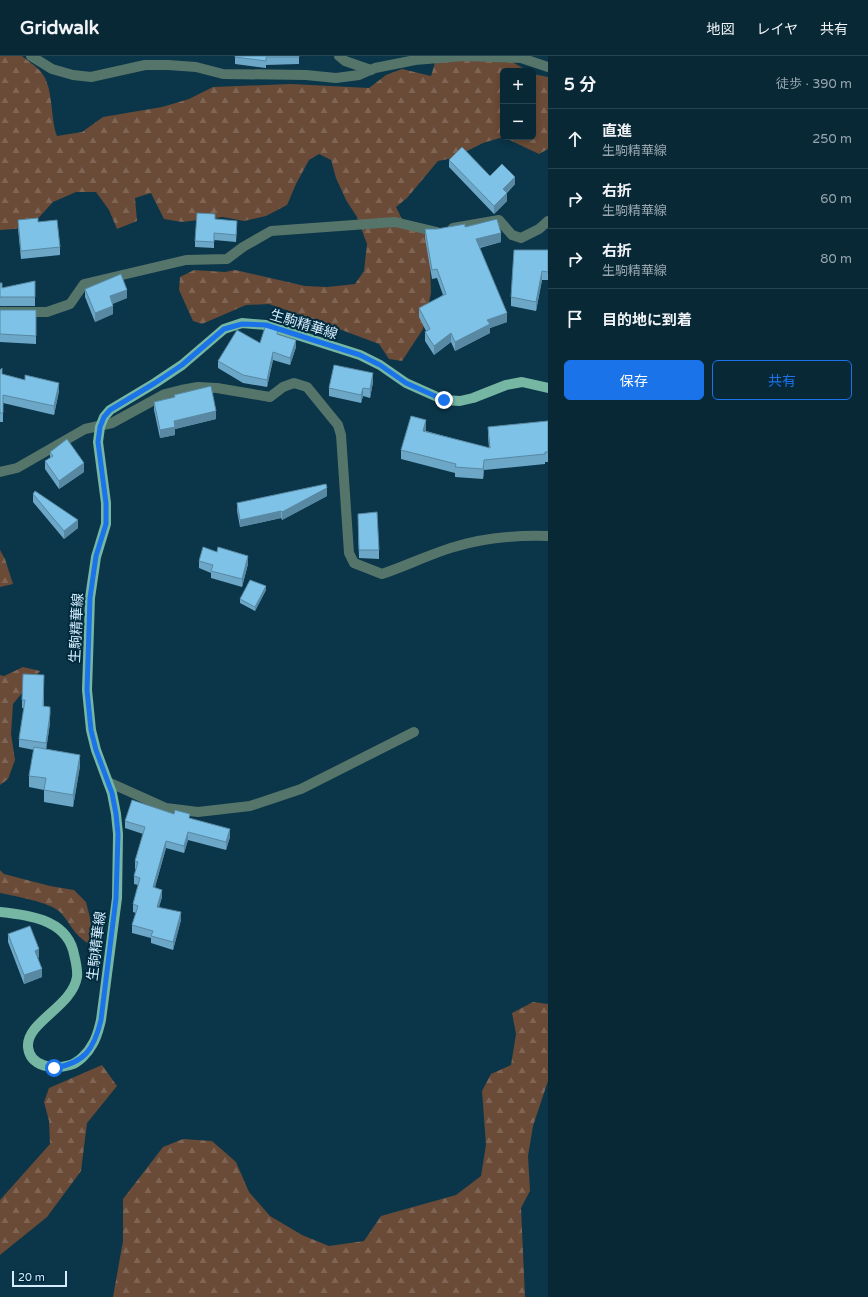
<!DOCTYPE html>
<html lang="ja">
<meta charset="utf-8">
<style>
:root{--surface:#082836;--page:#11303e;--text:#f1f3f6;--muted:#98a6ad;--line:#294451;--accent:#1a73e8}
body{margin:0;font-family:"Varela Round","Noto Sans JP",sans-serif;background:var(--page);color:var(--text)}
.controls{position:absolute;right:12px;top:12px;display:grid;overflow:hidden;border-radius:6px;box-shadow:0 2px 6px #0003}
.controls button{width:36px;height:36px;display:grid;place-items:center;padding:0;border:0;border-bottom:1px solid var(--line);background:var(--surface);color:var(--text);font:20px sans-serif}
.scale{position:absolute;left:12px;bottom:10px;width:55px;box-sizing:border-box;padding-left:4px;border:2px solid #d3edfd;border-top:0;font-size:11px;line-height:14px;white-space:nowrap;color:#d3edfd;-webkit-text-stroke:3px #002a3d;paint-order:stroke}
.stop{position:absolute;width:12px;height:12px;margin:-9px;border:3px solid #1a73e8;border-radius:50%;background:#fff}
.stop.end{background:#1a73e8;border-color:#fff;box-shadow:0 1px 4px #0008}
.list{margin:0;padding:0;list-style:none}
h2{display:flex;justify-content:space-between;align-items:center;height:52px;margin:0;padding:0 16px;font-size:17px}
h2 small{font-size:13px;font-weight:400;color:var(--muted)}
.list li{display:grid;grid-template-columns:26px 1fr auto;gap:12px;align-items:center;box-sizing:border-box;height:60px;padding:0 16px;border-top:1px solid var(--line)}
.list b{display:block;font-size:15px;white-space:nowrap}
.list p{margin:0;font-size:13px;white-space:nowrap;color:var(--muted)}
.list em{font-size:13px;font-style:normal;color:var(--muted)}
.actions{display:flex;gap:8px;padding:12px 16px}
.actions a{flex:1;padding:9px 0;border:1px solid var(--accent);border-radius:6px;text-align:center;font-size:14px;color:var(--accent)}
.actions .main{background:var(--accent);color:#fff}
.icon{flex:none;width:22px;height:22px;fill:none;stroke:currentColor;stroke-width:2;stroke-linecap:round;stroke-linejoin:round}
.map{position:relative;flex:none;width:548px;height:1241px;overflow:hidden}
header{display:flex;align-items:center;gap:24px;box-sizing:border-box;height:56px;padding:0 20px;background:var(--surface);border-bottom:1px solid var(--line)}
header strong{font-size:19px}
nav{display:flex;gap:22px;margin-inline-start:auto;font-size:14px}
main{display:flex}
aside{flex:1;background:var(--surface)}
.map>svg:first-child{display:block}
</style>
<header>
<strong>Gridwalk</strong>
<nav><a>地図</a><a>レイヤ</a><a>共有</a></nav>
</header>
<main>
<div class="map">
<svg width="548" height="1241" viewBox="0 0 548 1241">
<defs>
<pattern id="forest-firs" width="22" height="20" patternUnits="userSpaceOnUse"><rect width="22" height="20" fill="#6a4b37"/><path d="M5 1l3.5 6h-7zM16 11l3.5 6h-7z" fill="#7e6555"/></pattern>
</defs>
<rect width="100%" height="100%" fill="#0b3548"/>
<g fill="url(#forest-firs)">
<path d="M0,0H22C28,5 36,10 41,16C54,31 50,62 57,80L82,76L103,61L162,51L189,43L213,31L291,28L369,32L386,19L402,13L431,20L437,0H502L528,15H503V81H533V18L548,21V93L539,98L503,81L483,87L453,102L438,105L407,142L396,151L405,169L425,175L430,208L431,237L423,273L402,305L389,303L379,288L315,264L269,248L246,249L202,268L193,265L179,234L180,221L194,214L225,216L235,214L305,230L327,231L355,228L364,215L367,188L357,161L346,144L336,122L331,104L319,98L309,104L296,128L287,149L266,160L244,165L223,161L182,166L164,163L151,137L135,142L137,165L117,173L109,154L96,136H76L53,146L32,169L15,173L0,174Z"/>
<polygon points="0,494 5,503 13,528 0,531"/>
<polygon points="23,611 40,615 13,648 11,678 15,704 8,723 0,729 0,619 4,620"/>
<path d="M0,814L4,818L50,830L74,834L86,846L91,866L89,888C72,877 72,869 60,856C50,846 14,840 0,837Z"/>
<polygon points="533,946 548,948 548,1025 533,1070 528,1100 530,1135 521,1152 525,1241 113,1241 123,1185 123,1143 163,1091 183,1083 212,1085 236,1106 249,1136 270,1160 302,1179 329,1190 364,1185 381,1160 456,1139 481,1120 486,1089 482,1035 491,1018 511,1009 516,978 512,957"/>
<polygon points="102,1009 117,1030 87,1067 81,1115 47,1161 0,1199 0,1144 50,1088 49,1065 44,1046 49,1032"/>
</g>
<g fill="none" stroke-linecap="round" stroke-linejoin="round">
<g stroke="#55746a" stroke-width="10">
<polyline points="31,0 52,13 73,19 91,21 145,9 168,9 196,11 223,18 306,19 336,22 359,19 375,12 415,4 463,0 521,2 548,11"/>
<polyline points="339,0 345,5 371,14"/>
<polyline points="453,172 499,164 512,179 521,182 539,173 548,165"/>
<polyline points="0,256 47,256 70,248 84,228 186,204 227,203 243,191 271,175 395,166 437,176"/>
<path d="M0,416L17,412L85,373L112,367L165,338L181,334L198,331L217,332L270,341L283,331L294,327L307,331L338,369L341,379L349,497L354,507L382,518C406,510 430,498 454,491C483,482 517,479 548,480"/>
<polyline points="108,726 166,752 198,756 250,750 301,733 414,676"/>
</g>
<path stroke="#75b7a3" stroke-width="10" d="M0,856C28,859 64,863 73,894C75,903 78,912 77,921C72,951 26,966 28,991C30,1011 54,1014 70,1009C78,1007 88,997 92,989C97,982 99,972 101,964L117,842L118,778L116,758L112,737L96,694L91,674L87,634L90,542L96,501L106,468V447L98,386L100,371L104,361L110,354L155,327L182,309L224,273L242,267L266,269L360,299L380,309L406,327L444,344L460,345L473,342L506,329L522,326L548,332"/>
</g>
<g fill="#6ca7c7">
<polygon points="235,0 299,0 299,8 266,9 266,12 235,8"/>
<polygon points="449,104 490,120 515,128 507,137 507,145 494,158 449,111"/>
<polygon points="215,163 237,172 236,186 214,184 214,192 195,191 195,185"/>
<polygon points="18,164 38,166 60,191 60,199 21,203 18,172"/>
<polygon points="465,171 501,186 480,192 507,266 490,272 490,277 455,295 451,286 434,299 425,285 425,276 426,275 419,261 419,252 443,239 437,222 432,223 425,182 425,173 437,173"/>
<polygon points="548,194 548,224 542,224 536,255 511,250 511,241"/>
<polygon points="35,225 35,250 0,250 0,227 2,232"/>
<polygon points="85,233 127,242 112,248 113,258 95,266 85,241"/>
<polygon points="0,254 36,254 36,288 0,286"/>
<polygon points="278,278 296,291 290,309 273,304 267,331 243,327 218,312 218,305 260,287"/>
<polygon points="0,314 2,318 59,335 54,359 3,347 3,366 0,366"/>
<polygon points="373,326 370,342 363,340 361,347 329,340 329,332"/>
<polygon points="174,339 216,363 175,373 175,379 160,382 154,354 154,346 174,341"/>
<polygon points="548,365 548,406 545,406 545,408 484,414 483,423 455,421 455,417 401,403 401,394 426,374 426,375 489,392 488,381 488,371"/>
<polygon points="50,396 84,416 59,433 45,413 45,405 50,402"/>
<polygon points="33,438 78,472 64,483 33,446"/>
<polygon points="327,440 282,464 281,462 240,471 237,455 237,447"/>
<polygon points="358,458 379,494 379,503 359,502"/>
<polygon points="199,505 248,508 242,531 211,522 211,517 199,512"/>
<polygon points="266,534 255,555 240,547 240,543"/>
<polygon points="44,627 44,650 50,667 46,693 80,710 73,751 44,746 44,734 29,731 29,720 34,694 19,691 19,683 24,652 22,652 22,644"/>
<polygon points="174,758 190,762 230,781 226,794 188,784 184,797 166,792 155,831 162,841 159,851 181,864 173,894 151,887 151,882 132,877 132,869 136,857 133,856 133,848 138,829 134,828 134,820 136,813 135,813 135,805 143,778 125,772 125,765"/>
<polygon points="8,878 39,901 38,902 42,921 24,928 8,886"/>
</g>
<g fill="#5888a2">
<polygon points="515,121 515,128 503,140 503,133"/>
<polygon points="507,137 507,145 494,158 494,150"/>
<polygon points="501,177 501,186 476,192 476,183"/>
<polygon points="542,215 542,224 536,255 536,246"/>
<polygon points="127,234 127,242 110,249 110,240"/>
<polygon points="113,250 113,258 95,266 95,257"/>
<polygon points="507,257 507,266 490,272 490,277 455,295 455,286 487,264"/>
<polygon points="451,277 451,286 434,299 434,290"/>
<polygon points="296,284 296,291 290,309 290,302"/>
<polygon points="273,296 273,304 267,331 267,324"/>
<polygon points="373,317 373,326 370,342 370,333"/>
<polygon points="59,327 59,335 54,359 54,350"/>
<polygon points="363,332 363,340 361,347 361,339"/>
<polygon points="216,355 216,363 175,373 175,379 160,382 160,374 174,365"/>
<polygon points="426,364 426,374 423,384 423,375"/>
<polygon points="484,404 484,414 483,423 483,413"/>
<polygon points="84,407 84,416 59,433 59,425"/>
<polygon points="327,432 327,440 282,464 282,456"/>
<polygon points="281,455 281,462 240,471 240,464"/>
<polygon points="78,464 78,472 64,483 64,475"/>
<polygon points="248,500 248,508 242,531 242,523"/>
<polygon points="266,530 266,534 255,555 255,551"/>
<polygon points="50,658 50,667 46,695 46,687"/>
<polygon points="80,699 80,710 73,751 73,739"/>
<polygon points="230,773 230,781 226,794 226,786"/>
<polygon points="188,776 188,784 184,797 184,790"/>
<polygon points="166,785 166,792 153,838 153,831"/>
<polygon points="162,834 162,841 157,858 157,851"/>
<polygon points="181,856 181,864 173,894 173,886"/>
<polygon points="39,893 39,901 35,903 35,895"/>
<polygon points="42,913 42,921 24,928 24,919"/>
</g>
<g fill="#7ec2e7" stroke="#5888a2">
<polygon points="235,0 299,0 299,1 266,1 266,5 235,1"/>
<polygon points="462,91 490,120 502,108 515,121 503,133 507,137 494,150 449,104"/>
<polygon points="197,157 215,158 215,163 237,165 236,179 214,177 214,186 195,185"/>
<polygon points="38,162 38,166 57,164 60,191 21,195 18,164"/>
<polygon points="497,163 501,177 476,183 507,257 487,264 490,268 455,286 451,277 434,290 425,276 430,273 419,252 446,238 437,213 432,214 425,173 437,173 465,168 465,171"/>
<polygon points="514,194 548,194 548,216 542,215 536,246 511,241"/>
<polygon points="121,218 127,234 110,240 113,250 95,257 85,233"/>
<polygon points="35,225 35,241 0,241 0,227 2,227 2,232"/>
<polygon points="0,254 36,254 36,280 0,278"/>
<polygon points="266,268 278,272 277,278 296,284 290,302 273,296 267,324 243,319 218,305 237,274 260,287"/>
<polygon points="334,309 373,317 370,333 363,332 361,339 329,332"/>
<polygon points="2,312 2,318 25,324 25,319 59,327 54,350 3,339 3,357 0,357 0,314"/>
<polygon points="211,330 216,355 174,365 175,371 160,374 154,346 175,341 174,339"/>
<polygon points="411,360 426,364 423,375 490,392 488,371 548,365 548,396 545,396 545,398 484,404 483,413 455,411 456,408 401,394"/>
<polygon points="67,383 84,407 59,425 45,405 53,400 50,396"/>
<polygon points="326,428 327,432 282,456 281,455 240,464 237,447"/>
<polygon points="35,435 78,464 64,475 33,438"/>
<polygon points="377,456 379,494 359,494 358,458"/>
<polygon points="203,491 217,496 218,491 248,500 242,523 211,515 213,509 199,505"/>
<polygon points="250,524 266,530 255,551 240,543"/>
<polygon points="23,618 44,619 43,650 50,651 50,658 46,687 19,683 25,644 22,644"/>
<polygon points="34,691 80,699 73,739 44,734 46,722 29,720"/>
<polygon points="132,744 174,758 175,754 190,758 189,762 230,773 226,786 188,776 184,790 166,785 153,831 162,834 157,851 181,856 173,886 151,880 153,875 132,869 138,850 133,848 140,822 134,820 138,806 135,805 145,771 125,765"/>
<polygon points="30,870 39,893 35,895 42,913 24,919 8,878"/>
</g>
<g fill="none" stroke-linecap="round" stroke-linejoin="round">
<path stroke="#1a73e8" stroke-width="5" d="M54,1012C85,1007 94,993 101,964L116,842L118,778L116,758L112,737L96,694L91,674L87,634L90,542L96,500L106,468V447L98,386L100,371L104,361L110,354L155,327L182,309L224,273L242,268L266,269L360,299L380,309L406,327L444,344"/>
</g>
<g text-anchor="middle" stroke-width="4" stroke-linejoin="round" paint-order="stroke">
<g font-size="14" fill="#d3edfd" stroke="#002a3d">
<text transform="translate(304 268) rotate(17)" y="5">生駒精華線</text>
<text transform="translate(76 572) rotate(-87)" y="5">生駒精華線</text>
<text transform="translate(96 890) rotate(-83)" y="5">生駒精華線</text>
</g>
</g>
</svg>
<div class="controls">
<button>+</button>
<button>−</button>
</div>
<div class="scale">20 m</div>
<div class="stop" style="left:54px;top:1012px"></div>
<div class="stop end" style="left:444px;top:344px"></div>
</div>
<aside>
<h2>5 分<small>徒歩 · 390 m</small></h2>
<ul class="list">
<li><svg class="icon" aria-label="ahead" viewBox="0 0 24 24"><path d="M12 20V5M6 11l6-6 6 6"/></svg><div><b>直進</b><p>生駒精華線</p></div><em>250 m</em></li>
<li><svg class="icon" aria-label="right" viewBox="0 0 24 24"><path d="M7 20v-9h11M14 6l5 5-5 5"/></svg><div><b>右折</b><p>生駒精華線</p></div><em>60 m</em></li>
<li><svg class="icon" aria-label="right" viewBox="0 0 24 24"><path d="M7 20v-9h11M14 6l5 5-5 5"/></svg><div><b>右折</b><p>生駒精華線</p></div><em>80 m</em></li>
<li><svg class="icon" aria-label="arrive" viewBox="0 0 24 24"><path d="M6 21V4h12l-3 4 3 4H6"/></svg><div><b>目的地に到着</b></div></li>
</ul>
<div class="actions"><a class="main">保存</a><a>共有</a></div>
</aside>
</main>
